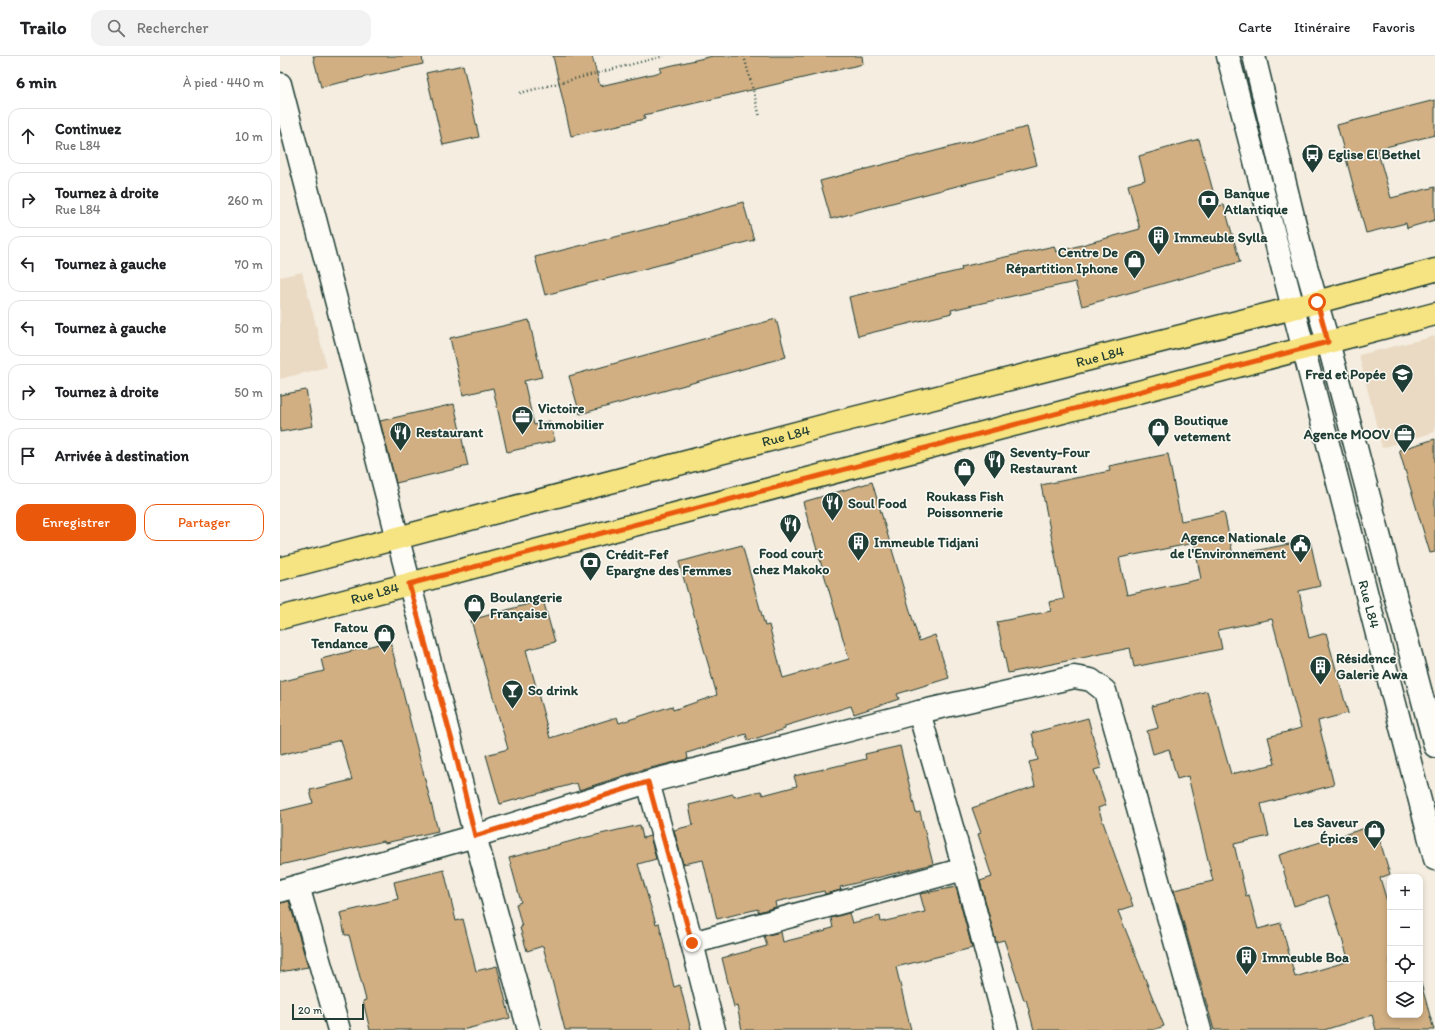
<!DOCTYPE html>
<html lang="fr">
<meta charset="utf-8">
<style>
:root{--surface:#fff;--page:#f2f2f2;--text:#202124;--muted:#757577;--line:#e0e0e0;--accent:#ea580c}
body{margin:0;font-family:Itim,sans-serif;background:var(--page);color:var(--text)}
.controls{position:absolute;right:12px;bottom:12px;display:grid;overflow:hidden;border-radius:8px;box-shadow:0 2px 6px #0003}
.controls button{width:36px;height:36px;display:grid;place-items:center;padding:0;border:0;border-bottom:1px solid var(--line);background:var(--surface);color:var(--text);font:20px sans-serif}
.scale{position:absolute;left:12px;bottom:10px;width:72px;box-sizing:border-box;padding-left:4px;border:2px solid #1f3d34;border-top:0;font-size:11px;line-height:14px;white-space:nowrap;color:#1f3d34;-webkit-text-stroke:3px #fdfcf7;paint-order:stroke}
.stop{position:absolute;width:12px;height:12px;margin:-9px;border:3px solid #ea580c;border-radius:50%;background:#fff}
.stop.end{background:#ea580c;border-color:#fff;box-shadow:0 1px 4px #0008}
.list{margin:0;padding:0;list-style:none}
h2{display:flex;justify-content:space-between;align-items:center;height:52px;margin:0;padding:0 16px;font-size:17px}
h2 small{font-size:13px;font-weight:400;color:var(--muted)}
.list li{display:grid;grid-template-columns:26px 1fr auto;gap:12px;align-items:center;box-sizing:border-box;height:56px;margin:0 8px 8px;padding:0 8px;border:1px solid var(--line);border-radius:12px}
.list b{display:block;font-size:15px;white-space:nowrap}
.list p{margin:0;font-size:13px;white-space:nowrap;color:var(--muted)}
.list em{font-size:13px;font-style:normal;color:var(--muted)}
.actions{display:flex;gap:8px;padding:12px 16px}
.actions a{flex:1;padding:9px 0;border:1px solid var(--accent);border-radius:12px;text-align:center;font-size:14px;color:var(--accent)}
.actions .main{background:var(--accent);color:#fff}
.icon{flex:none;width:22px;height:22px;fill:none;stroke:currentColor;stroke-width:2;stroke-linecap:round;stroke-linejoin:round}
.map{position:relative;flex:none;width:1155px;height:974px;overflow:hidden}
header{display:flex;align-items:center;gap:24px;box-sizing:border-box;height:56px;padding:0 20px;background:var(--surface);border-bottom:1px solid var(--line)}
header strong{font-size:19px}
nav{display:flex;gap:22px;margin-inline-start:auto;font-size:14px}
.search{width:280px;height:36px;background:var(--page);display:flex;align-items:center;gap:10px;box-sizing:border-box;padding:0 14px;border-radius:12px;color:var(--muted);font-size:15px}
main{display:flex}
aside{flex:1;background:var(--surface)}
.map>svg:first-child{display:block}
</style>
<header>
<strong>Trailo</strong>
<div class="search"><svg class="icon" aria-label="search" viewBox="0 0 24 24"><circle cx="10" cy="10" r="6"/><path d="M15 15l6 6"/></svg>Rechercher</div>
<nav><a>Carte</a><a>Itinéraire</a><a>Favoris</a></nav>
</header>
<main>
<aside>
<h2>6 min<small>À pied · 440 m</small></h2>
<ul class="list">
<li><svg class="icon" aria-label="ahead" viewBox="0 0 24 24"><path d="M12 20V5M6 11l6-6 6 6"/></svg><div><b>Continuez</b><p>Rue L84</p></div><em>10 m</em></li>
<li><svg class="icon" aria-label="right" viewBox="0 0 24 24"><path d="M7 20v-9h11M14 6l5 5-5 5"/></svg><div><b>Tournez à droite</b><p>Rue L84</p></div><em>260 m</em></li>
<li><svg class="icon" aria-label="left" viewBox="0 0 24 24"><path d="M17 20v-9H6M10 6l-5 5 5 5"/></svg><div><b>Tournez à gauche</b></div><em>70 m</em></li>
<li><svg class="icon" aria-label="left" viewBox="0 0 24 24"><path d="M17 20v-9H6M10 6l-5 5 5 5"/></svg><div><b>Tournez à gauche</b></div><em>50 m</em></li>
<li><svg class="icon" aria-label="right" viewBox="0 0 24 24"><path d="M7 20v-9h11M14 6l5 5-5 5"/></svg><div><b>Tournez à droite</b></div><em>50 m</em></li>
<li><svg class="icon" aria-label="arrive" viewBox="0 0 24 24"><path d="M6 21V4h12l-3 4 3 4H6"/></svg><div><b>Arrivée à destination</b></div></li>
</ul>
<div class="actions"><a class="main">Enregistrer</a><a>Partager</a></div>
</aside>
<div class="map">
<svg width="1155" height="974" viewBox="0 0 1155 974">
<rect width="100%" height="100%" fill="#f4ede0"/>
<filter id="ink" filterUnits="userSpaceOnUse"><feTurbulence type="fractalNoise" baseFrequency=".025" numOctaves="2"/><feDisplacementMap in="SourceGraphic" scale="8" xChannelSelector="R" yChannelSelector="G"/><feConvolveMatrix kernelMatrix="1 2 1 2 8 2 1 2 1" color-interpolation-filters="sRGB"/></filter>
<g filter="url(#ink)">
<g fill="#eadac4">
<polygon points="22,216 47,311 0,323 0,221"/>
<polygon points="1155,280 1155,376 1102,392 1079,299"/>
</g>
<g fill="#d1af83" stroke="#1f3d34" fill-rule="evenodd">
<polygon points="33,0 142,0 143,8 41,31"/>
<polygon points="273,0 312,0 320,30 381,16 380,12 433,0 582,0 583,8 364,59 365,63 291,80"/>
<polygon points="183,9 199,81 163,89 146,17"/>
<polygon points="1155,44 1155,79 1097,93 1111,142 1155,131 1155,164 1127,172 1126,167 1086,177 1057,69"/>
<polygon points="747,71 757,109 551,163 540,125"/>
<polygon points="919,83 937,150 944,149 960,206 802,250 795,226 671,254 672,257 578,280 569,241 682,214 681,211 774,190 776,196 860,173 848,129 865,124 859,100"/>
<polygon points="463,146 474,184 265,239 255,201 371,172"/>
<polygon points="496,263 506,301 300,358 289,320"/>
<polygon points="249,264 262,321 244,325 254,369 270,365 275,385 227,396 213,332 183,339 170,282"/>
<polygon points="26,334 33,370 0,376 0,339"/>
<polygon points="174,348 188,410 116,427 100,365"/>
<polygon points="1155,383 1155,496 1150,497 1119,394"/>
<path d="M888,398L901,465L944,456L953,499L1030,484L1040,530L1019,535L1029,582L1046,577L1068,657L1038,665L1054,729L981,748L989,780L954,788L966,840L969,839L978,873L1001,867L1015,921L1069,905L1048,839L1014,850L999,799L1095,769L1110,818L1100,822L1110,855V959H1140V924L1154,974H1096L1092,959L1044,974H934L894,834L933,825L908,720L897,723L889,693L873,698L867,675L878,672L872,650L927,635L951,718L995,708L988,681L1021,672L992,563L938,574L942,593L854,611L850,592L728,617L717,566L771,555L769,546L784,543L761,429L830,415L829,410ZM914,487L921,523L847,539L839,502Z"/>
<polygon points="592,426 639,585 655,579 669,622 617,638 619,643 574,658 571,650 505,670 505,673 468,685 466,678 407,697 408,703 362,714 299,734 297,727 220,748 206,699 228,693 191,564 263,544 275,586 246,594 270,682 337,661 339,667 392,650 393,654 437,639 399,506 462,489 485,570 489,569 503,622 569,603 523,446"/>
<polygon points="110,585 158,775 105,787 104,785 0,809 0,755 33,747 30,734 72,724 61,684 0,699 0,626 44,615 41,603"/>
<polygon points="808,662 821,712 814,714 826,749 818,752 853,850 838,855 884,970 873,974 754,974 746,943 744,944 724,884 716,886 700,825 712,821 698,778 701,777 692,752 755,730 749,706 758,704 752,677"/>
<polygon points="620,690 636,757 640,756 653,808 560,831 561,834 545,838 544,835 495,846 496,851 478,856 478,853 437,863 423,804 403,808 394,774 413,769 409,749 453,738 454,741 481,735 483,739 517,730 514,720 586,703 585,698"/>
<polygon points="360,769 363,782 370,780 376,803 358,808 376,868 379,867 394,931 400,929 411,974 285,974 263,890 247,895 240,872 242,871 236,848 241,846 229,802 303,782"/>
<polygon points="164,814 176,865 183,863 196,915 217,910 230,962 182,974 90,974 83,945 86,944 69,879 65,879 60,857 118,843 114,826"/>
<polygon points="676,831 692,892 616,911 631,974 462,974 457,950 454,951 442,902 487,890 484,880 501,876 503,886 546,875 545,874 553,872 551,862 569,857 572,867 600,860 601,866 645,856 640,838"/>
<polygon points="9,845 28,911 0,916 0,847"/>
</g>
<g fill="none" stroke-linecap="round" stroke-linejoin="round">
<defs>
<g id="minor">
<path id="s1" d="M948,0L1155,803"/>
<polyline points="974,0 1020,189 1048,286 1155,690"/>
<polyline points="0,28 195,780 249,974"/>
<polyline points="639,656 684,813 727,974"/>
<polyline points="368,726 412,887 434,974"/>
<polyline points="18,830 59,974"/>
<polyline points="0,835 195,780 368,726 639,656 794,621 811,624 825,635 920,974"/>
<polyline points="412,887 684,813"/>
</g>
<g id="major">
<path id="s2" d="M0,513L558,366L1037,246L1155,214"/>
<path id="s3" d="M0,562L1155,258"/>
</g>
</defs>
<use href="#minor" stroke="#1f3d34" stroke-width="25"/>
<use href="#major" stroke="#1f3d34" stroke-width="25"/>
<g stroke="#1f3d34" stroke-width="2.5" stroke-dasharray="1 3" stroke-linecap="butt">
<polyline points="464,0 480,61"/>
<polyline points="240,37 384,0"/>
</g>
<use href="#minor" stroke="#fdfcf7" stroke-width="22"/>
<use href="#major" stroke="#f6e381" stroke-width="22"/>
</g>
</g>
<g fill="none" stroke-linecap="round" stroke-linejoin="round" filter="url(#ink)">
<polyline stroke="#ea580c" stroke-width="5" points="412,887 368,726 195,780 174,692 129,528 1048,286 1037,246"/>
</g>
<defs>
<symbol id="bus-pin" viewBox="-11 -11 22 30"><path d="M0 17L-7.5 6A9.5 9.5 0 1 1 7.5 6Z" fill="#1f3d34" stroke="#fdfcf7"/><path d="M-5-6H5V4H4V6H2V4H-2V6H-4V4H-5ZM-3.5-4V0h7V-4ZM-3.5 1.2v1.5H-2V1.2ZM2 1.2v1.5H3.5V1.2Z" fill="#fff"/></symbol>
<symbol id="bank-pin" viewBox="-11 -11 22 30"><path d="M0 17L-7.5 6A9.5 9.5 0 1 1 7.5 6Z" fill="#1f3d34" stroke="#fdfcf7"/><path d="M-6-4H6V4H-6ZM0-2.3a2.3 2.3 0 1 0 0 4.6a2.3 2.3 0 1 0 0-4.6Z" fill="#fff"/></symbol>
<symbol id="building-pin" viewBox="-11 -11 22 30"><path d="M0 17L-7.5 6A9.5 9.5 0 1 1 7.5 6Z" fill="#1f3d34" stroke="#fdfcf7"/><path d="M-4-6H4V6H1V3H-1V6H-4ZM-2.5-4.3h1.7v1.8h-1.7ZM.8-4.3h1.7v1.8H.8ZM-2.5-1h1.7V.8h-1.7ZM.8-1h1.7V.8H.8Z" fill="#fff"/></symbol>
<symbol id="shop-pin" viewBox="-11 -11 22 30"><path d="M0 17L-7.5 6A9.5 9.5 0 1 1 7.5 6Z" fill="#1f3d34" stroke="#fdfcf7"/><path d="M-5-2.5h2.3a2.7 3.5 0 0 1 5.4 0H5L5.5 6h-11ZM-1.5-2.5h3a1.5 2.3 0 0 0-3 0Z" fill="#fff"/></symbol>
<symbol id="school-pin" viewBox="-11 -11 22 30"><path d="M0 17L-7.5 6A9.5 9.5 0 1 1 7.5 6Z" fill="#1f3d34" stroke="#fdfcf7"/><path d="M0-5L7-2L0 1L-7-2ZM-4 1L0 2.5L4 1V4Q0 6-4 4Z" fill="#fff"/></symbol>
<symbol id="office-pin" viewBox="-11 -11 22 30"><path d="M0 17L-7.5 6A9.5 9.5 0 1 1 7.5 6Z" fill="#1f3d34" stroke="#fdfcf7"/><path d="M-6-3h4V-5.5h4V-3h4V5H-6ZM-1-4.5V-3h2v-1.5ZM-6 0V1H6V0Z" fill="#fff"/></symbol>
<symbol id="restaurant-pin" viewBox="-11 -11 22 30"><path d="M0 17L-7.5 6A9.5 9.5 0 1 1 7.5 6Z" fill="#1f3d34" stroke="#fdfcf7"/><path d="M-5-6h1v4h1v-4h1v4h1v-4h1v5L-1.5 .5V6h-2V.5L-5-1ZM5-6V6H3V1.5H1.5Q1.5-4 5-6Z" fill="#fff"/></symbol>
<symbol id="civic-pin" viewBox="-11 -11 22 30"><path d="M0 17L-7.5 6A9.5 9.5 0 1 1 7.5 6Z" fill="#1f3d34" stroke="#fdfcf7"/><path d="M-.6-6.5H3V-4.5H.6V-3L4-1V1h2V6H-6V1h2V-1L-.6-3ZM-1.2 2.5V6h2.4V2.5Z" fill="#fff"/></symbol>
<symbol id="bar-pin" viewBox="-11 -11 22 30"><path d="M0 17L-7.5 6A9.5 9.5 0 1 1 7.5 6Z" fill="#1f3d34" stroke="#fdfcf7"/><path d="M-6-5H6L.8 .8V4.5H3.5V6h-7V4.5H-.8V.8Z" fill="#fff"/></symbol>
</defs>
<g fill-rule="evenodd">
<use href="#bus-pin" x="1020" y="86" width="25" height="34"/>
<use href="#bank-pin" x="916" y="132" width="25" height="34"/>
<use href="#building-pin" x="866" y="168" width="25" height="34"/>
<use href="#shop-pin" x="842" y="192" width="25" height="34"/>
<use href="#school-pin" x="1110" y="306" width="25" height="34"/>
<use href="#office-pin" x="230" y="348" width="25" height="34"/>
<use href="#shop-pin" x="866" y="360" width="25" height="34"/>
<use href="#restaurant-pin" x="108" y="364" width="25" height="34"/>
<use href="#office-pin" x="1112" y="366" width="25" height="34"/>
<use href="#restaurant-pin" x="702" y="392" width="25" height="34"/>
<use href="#shop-pin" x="672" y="400" width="25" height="34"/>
<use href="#restaurant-pin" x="540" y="434" width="25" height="34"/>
<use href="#restaurant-pin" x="498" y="456" width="25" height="34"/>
<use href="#building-pin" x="566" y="474" width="25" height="34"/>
<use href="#civic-pin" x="1008" y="476" width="25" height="34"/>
<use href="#bank-pin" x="298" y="494" width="25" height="34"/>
<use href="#shop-pin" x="182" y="536" width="25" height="34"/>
<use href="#shop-pin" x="92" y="566" width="25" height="34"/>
<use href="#building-pin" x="1028" y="598" width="25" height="34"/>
<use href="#bar-pin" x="220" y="622" width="25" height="34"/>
<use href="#shop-pin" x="1082" y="762" width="25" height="34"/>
<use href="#building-pin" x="954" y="888" width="25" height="34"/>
</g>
<g text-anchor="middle" stroke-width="3" stroke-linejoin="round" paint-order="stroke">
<g font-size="14" font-weight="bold" fill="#1f3d34" stroke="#fdfcf7" text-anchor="start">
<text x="1048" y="103">Eglise El Bethel</text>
<text x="944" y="142">Banque<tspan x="944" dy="16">Atlantique</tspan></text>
<text x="894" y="186">Immeuble Sylla</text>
<text x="838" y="201" text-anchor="end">Centre De<tspan x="838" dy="16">Répartition Iphone</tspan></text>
<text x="1106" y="323" text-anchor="end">Fred et Popée</text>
<text x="258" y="357">Victoire<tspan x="258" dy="16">Immobilier</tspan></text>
<text x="894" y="369">Boutique<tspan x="894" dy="16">vetement</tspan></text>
<text x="136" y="381">Restaurant</text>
<text x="1110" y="383" text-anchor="end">Agence MOOV</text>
<text x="730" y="401">Seventy-Four<tspan x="730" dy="16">Restaurant</tspan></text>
<text x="685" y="445" text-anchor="middle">Roukass Fish<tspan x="685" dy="16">Poissonnerie</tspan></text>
<text x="568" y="452">Soul Food</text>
<text x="1006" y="486" text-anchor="end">Agence Nationale<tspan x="1006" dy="16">de l'Environnement</tspan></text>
<text x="594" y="491">Immeuble Tidjani</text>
<text x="511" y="502" text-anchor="middle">Food court<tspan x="511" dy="16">chez Makoko</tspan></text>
<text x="326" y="503">Crédit-Fef<tspan x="326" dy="16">Epargne des Femmes</tspan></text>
<text x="210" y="546">Boulangerie<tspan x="210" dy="16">Française</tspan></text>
<text x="88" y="576" text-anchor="end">Fatou<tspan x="88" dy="16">Tendance</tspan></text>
<text x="1056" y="607">Résidence<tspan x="1056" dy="16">Galerie Awa</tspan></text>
<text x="248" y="639">So drink</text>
<text x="1078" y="771" text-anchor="end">Les Saveur<tspan x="1078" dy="16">Épices</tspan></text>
<text x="982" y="906">Immeuble Boa</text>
</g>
<g font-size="14" fill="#1f3d34" stroke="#fdfcf7">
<text dy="5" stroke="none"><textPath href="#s2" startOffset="847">Rue L84</textPath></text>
<text dy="5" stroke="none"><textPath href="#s2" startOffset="523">Rue L84</textPath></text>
<text dy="5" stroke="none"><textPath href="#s3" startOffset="98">Rue L84</textPath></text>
<text dy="5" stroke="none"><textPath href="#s1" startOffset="566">Rue L84</textPath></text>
</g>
</g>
</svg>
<div class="controls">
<button>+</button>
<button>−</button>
<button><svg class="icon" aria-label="locate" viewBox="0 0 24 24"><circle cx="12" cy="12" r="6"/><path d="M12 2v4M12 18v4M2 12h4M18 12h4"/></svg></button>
<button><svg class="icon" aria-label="layers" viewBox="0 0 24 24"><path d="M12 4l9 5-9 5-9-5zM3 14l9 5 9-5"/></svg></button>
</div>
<div class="scale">20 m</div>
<div class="stop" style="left:1037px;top:246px"></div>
<div class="stop end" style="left:412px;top:887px"></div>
</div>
</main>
